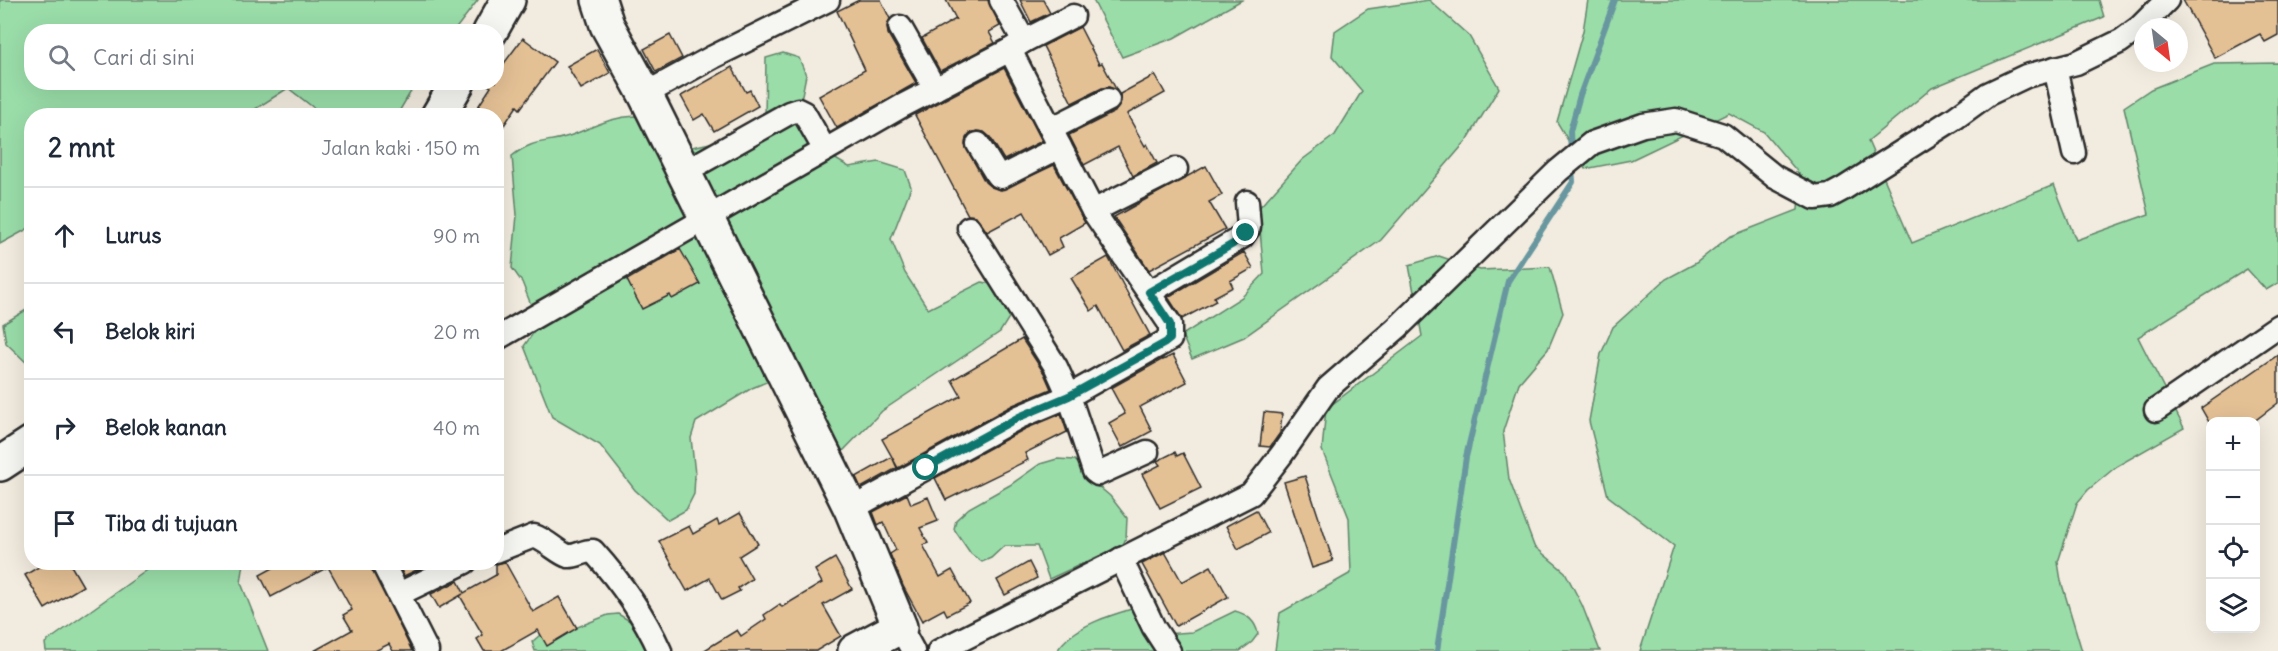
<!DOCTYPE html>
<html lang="id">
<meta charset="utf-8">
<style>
:root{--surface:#fff;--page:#f2f2f3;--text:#1f2937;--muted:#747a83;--line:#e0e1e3}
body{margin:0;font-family:Delius,sans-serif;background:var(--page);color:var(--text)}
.controls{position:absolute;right:18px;bottom:18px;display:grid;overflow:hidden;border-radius:12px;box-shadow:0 6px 24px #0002}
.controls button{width:54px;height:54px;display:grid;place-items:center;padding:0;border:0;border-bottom:2px solid var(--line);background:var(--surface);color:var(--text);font:30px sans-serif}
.compass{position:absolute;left:2134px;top:18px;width:54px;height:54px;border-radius:50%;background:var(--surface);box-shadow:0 6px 24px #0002;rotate:151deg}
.stop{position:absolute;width:18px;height:18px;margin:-14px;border:4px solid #0f766e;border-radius:50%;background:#fff}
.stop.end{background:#0f766e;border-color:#fff;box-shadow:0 2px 6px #0008}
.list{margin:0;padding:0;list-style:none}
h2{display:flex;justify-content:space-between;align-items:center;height:78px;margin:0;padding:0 24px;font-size:26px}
h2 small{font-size:20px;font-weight:400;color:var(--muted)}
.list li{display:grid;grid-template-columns:39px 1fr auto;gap:18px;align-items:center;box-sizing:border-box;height:96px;padding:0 24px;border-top:2px solid var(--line)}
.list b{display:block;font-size:22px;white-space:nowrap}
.list em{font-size:20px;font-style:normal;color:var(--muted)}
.icon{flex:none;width:33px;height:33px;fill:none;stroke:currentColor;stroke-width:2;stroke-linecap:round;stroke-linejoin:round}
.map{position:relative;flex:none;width:2278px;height:651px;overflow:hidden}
.search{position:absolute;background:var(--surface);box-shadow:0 6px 24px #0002;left:24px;top:24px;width:480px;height:66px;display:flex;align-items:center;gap:15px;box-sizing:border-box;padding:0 21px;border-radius:24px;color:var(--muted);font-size:22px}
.panel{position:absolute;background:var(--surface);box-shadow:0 6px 24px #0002;left:24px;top:108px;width:480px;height:462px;border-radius:24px}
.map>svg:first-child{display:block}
</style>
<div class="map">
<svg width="2278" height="651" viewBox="0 0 2278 651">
<rect width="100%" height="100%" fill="#f2ebdf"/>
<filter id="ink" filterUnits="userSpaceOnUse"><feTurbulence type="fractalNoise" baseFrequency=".0167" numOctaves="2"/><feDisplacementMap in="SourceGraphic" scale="12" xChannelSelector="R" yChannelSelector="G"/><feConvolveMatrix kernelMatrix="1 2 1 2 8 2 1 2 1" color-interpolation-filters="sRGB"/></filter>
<g filter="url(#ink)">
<g fill="#9adda9" stroke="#62846a" stroke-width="1.5">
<polygon points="0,0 478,0 454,31 32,32 32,82 416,83 397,115 323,115 288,88 246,115 32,116 31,227 0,244"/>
<polygon points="1093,0 1242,0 1174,38 1122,57"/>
<polygon points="1429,0 1469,36 1499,88 1468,139 1381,240 1244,337 1192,359 1182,335 1242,297 1264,274 1258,209 1302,160 1335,135 1362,91 1332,56 1335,31 1368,9"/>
<polygon points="1588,0 2099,0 2104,17 1932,88 1868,141 1912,243 2054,185 2076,240 2149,214 2124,107 2151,89 2214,64 2278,63 2278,283 2266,290 2247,269 2138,337 2184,428 2117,466 2088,490 2077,503 2058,562 2061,581 2082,651 1640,651 1674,546 1608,496 1589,421 1601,354 1613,327 1666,279 1696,263 1729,237 1798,210 1800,175 1764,132 1729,113 1631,160 1585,169 1557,122 1583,31"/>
<path d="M783,53L799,58L806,75L799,110V128L808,143L849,167L879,162L905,170L911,187L891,239L905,273L928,309L982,282L995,285L1005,299L1010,316L1000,332L882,411L843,451L832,452L793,371L752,388L696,422L691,438L695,474L694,494L686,510L668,520L635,490L600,445L552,417L524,346L539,325L522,282L512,268L517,215L512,156C535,138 545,144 569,136C594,127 609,117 636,116L647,130L692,147L737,137L765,117L766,58Z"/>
<polygon points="1439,256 1480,270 1550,267 1563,313 1548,349 1519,383 1503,431 1509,479 1534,546 1565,572 1582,605 1600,651 1275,651 1280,613 1351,573 1349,518 1322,450 1326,409 1422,336 1409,265"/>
<polygon points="31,307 31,367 6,343 3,324"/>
<polygon points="1057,459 1075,460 1097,485 1110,496 1127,518 1126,538 1123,545 1049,579 1037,546 1004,546 991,558 982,562 971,554 954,529 956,520 969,508 1010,485 1040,464"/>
<polygon points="244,563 241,583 268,651 46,651 45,643 150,568 154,563"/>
<path d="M1142,606L1164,634L1192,632L1235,611C1247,614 1256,622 1258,634L1252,642L1240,651H1057C1073,625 1114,614 1142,606Z"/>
<polygon points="618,614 635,624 652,651 535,651 532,642 547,629 565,632 608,615"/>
</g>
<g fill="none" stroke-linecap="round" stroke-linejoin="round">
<g stroke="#68979f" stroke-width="6">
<polyline points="1571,154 1570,131 1580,95 1615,0"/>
<polyline points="1437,651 1466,457 1508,281 1573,182 1572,167"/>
</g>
</g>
<g fill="#e4c095" stroke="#2b2b2b" stroke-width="1.5">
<polygon points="859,0 881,0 890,19 887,26 888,34 916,83 837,128 819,96 865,70 837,11"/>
<polygon points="946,0 988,0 1000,26 989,32 995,43 940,71 922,38 956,19"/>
<polygon points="1020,0 1043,0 1050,13 1031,22"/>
<polygon points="2183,0 2278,0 2278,35 2265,42 2260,34 2215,58"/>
<polygon points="1080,27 1099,64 1102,63 1117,91 1109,87 1102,88 1072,103 1043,46"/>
<polygon points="670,35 682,58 656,72 644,49"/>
<polygon points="523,38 555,62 520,109 517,106 496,137 496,116 472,116 491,87 488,85 490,82 496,82 496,74"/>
<polygon points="597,49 610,73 581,89 567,66"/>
<polygon points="732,67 746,92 750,90 758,106 714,131 704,114 694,120 681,96"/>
<polygon points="1004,68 1042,141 1004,160 990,137 984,132 977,131 970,133 966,138 965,145 985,182 991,187 1001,190 1054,165 1085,223 1059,238 1063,247 1048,255 1024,212 987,232 976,216 968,215 915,115"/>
<polygon points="1155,75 1165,93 1127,114 1145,146 1147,144 1157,163 1133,176 1118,147 1084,165 1069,135 1115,112 1121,101 1120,94"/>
<polygon points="1206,166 1222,195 1209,202 1225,229 1149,270 1114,217"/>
<polygon points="680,249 700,284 672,299 670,295 642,309 627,280"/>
<polygon points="1244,252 1253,268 1230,281 1233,287 1214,297 1216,301 1182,319 1168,297"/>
<polygon points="1108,257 1150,335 1122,350 1098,306 1091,311 1071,278"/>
<polygon points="1022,339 1044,373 1051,389 1013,405 898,468 892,457 897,468 861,488 856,477 892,457 882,439 961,396 952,380"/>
<polygon points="1173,355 1187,382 1140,407 1152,431 1122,447 1109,423 1125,414 1111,388 1163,359 1163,360"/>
<polygon points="2278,355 2278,403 2253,422 2209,422 2201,408"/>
<polygon points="1264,412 1282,414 1280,433 1270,447 1260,446"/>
<polygon points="1061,414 1067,432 1025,453 1028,460 946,500 935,478 1025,429"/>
<polygon points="1175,452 1177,456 1183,453 1201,488 1160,508 1142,474 1160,465 1157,461"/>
<polygon points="1305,476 1333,561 1312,568 1284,482"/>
<polygon points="907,494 911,504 928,497 938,521 920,528 928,543 923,545 940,577 952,570 970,603 947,615 944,609 922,621 903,586 890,554 896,550 883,522 878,525 873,512"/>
<polygon points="1256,510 1268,533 1238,549 1226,526"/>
<polygon points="740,513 758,544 739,556 752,579 738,588 740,591 722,600 710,578 687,591 659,541 689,526 693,534 717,520 719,525"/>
<polygon points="1165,552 1182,582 1211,566 1228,597 1176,626 1142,564"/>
<polygon points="835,558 852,589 823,605 841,636 816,651 703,651 737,630 741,636 766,619 764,615 780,604 782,607 822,583 815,570"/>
<polygon points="47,562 69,562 83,586 45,609 25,575"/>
<polygon points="284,562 369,562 412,651 393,651 389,644 375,651 314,651 352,630 343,615 352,610 328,567 271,597 260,575"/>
<polygon points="397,562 433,562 404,576"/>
<polygon points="505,562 533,612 559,597 577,628 547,646 538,630 501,651 484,651 477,639 483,635 460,596 463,594 439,608 431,594 458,581 464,593 496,575 496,564"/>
<polygon points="1029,562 1037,578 1005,595 997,580"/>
</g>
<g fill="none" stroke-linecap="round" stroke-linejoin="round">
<defs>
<g id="street">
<polyline points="1001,0 1024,41 1010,50"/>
<polyline points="900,27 935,89"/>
<polyline points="1024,41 1073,16"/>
<polyline points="2055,68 2074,153"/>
<polyline points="645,94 713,57 828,0"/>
<polyline points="1051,129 1108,100"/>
<polyline points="978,144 997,175 1001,177 1060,147"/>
<polyline points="684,172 789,113 798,110 804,113 825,150"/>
<polyline points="1093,211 1176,169"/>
<polyline points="969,228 1056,367 1069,396 1094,471 1098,474 1147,452"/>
<polyline points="1150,292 1242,237 1249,227 1247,202"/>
<polyline points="496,339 902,106 1010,50 1093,211 1170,324 1170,339 1069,396 1019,417 851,509"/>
<polyline points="2156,410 2278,326"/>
<path d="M496,551L534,536C546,540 560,554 568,556C577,557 584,550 593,551C619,580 644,615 660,651"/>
<polyline points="1121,559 1154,628 1169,651"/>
<polyline points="382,562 427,651"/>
<polyline points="399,594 465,562"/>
<polyline points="900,627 913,651"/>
<polyline points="939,651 1251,494 1282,454 1328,388 1397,328 1558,171 1592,143 1643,125 1676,120 1723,135 1775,177 1815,198 1830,196 1843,189 1955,118 1988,94 2026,76 2076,63 2121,41 2140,27 2167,0"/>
</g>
<g id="secondary">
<polyline points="599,0 607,25 645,94 851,509 900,627 855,651"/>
<polyline points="490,32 508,0"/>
<polyline points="438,116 458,82"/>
<polyline points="0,464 32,443"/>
</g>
</defs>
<use href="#street" stroke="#2b2b2b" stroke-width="27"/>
<use href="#secondary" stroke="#2b2b2b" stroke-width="38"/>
<use href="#street" stroke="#f6f6f2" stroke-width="22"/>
<use href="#secondary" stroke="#f6f6f2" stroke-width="33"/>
</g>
</g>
<g fill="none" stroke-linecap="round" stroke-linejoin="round" filter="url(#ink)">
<polyline stroke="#0f766e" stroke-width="8" points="926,468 1019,417 1069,396 1165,343 1170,339 1170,324 1149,292 1233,244 1246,233"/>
</g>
</svg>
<div class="controls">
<button>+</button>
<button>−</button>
<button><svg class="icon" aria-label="locate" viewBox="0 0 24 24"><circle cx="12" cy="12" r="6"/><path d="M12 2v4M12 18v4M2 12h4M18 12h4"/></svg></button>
<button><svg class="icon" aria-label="layers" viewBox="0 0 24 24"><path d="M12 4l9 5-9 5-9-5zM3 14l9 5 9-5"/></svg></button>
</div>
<svg class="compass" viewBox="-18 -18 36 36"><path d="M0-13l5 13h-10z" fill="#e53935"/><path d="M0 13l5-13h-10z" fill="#747a83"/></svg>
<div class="stop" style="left:926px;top:468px"></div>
<div class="stop end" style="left:1246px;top:233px"></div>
<div class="search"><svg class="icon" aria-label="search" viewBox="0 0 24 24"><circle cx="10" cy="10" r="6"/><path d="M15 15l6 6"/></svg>Cari di sini</div>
<section class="panel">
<h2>2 mnt<small>Jalan kaki · 150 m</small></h2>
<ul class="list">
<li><svg class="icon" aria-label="ahead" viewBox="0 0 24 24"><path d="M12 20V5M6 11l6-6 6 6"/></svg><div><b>Lurus</b></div><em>90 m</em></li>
<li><svg class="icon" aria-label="left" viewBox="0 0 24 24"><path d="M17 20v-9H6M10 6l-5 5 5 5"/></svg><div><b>Belok kiri</b></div><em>20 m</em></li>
<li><svg class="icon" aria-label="right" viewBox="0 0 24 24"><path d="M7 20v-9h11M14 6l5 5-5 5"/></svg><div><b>Belok kanan</b></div><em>40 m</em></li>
<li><svg class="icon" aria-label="arrive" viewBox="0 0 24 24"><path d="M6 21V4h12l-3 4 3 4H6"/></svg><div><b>Tiba di tujuan</b></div></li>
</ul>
</section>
</div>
